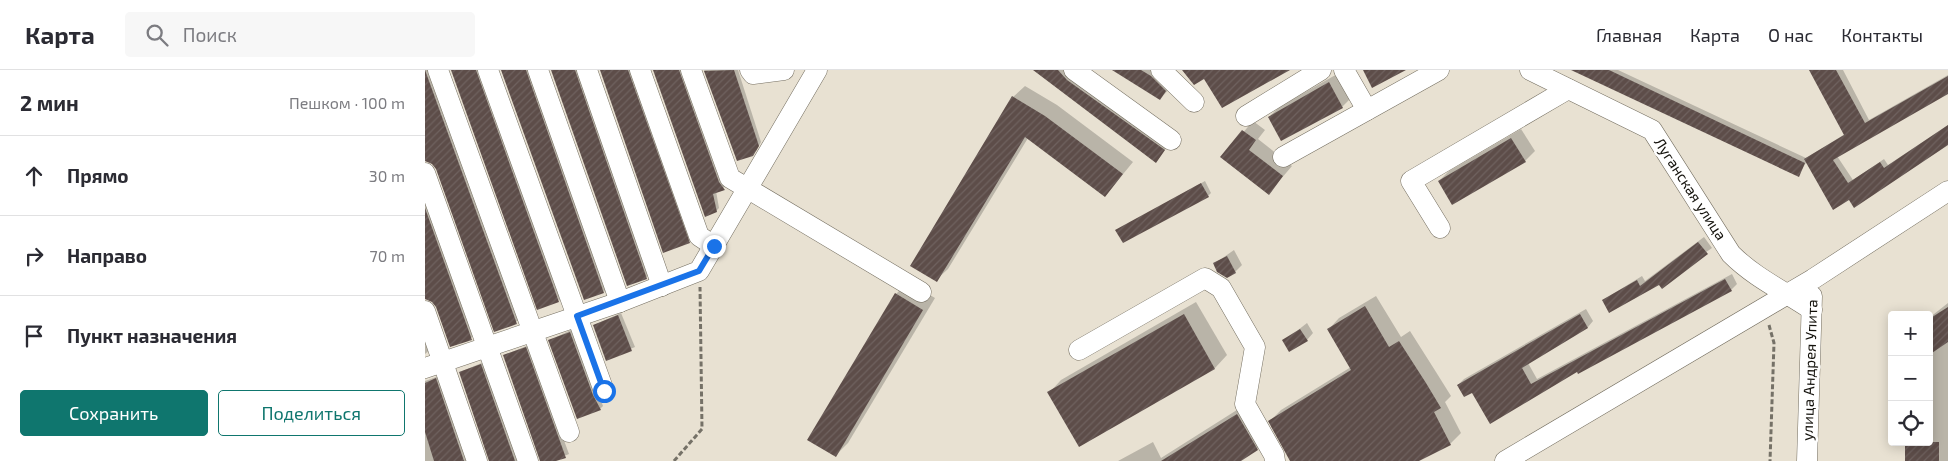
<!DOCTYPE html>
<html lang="ru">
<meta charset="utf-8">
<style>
:root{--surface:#fff;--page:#f7f7f7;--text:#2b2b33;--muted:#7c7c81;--line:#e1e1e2;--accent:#0f766e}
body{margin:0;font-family:"Exo 2",sans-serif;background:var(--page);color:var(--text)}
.controls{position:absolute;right:15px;bottom:15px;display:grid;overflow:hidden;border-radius:5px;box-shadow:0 2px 12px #0003}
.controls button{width:45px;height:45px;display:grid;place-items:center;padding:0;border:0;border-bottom:1px solid var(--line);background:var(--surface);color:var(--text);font:25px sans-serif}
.stop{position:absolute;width:15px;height:15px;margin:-11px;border:4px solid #1a73e8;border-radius:50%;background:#fff}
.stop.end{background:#1a73e8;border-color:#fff;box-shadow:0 1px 5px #0008}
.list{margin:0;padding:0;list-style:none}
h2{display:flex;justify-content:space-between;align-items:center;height:65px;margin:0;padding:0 20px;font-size:21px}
h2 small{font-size:16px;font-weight:400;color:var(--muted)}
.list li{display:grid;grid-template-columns:32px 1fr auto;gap:15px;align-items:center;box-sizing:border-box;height:80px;padding:0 20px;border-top:1px solid var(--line)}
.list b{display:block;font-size:19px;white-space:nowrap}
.list em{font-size:16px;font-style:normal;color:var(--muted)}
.actions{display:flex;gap:10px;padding:15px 20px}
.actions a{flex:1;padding:11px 0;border:1px solid var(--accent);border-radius:5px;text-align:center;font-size:18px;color:var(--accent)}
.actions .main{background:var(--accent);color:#fff}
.icon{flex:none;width:28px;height:28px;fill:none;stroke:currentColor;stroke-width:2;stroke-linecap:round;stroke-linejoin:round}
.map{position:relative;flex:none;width:1523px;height:391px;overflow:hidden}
header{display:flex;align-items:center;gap:30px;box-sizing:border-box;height:70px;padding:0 25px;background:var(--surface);border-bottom:1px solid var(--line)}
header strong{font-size:24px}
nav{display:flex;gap:28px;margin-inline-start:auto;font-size:18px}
.search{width:350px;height:45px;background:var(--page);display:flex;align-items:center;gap:12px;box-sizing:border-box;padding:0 18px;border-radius:5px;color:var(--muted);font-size:19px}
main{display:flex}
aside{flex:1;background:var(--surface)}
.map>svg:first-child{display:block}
</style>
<header>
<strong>Карта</strong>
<div class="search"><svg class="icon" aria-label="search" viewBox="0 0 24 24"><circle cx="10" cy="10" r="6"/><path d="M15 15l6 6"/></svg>Поиск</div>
<nav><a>Главная</a><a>Карта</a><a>О нас</a><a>Контакты</a></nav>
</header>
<main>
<aside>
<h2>2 мин<small>Пешком · 100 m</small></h2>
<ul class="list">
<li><svg class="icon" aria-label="ahead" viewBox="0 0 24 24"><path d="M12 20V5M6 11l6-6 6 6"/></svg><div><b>Прямо</b></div><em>30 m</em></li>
<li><svg class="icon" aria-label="right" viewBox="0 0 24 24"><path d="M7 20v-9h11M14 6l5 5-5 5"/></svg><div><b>Направо</b></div><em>70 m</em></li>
<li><svg class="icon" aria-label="arrive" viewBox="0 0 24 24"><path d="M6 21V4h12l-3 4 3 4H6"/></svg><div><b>Пункт назначения</b></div></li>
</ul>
<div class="actions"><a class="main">Сохранить</a><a>Поделиться</a></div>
</aside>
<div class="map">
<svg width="1523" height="391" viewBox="0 0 1523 391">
<defs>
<pattern id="building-hatch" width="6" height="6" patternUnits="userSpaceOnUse" patternTransform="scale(1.25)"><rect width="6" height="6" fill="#5d4d49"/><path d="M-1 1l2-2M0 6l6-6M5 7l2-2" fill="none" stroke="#6f625f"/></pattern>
</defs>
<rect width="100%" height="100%" fill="#e8e1d2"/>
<g fill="#0003">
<polygon points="0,0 4,0 95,250 70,260 12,98 8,93 0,91"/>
<polygon points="27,0 54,0 137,228 134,231"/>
<polygon points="77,0 104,0 182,219 179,222"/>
<polygon points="127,0 153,0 224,204 221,208"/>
<polygon points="176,0 208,0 268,169 265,172"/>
<polygon points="229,0 257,0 302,116 291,121 294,138 291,141"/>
<polygon points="279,0 313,0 336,72 331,81 312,90"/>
<polygon points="610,0 640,0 742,77 734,88"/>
<polygon points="689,0 744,0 747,16 735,29"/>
<polygon points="1149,0 1193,0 1381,88 1420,64 1386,0 1418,0 1444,50 1523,5 1523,23 1412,86 1428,110 1459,89 1463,95 1523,55 1523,74 1424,128 1382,91 1373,106"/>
<polygon points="914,3 927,27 917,37 844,47 854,37"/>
<polygon points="600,16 632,35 708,92 680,126 603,68 523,199 511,210 588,27"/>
<polygon points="828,51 840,60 833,69 867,96 844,123 797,87"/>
<polygon points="1096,59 1110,81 1100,91 1014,111 1024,101"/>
<polygon points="780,111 786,123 783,126 692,160"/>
<polygon points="0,127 49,265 46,268 3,228 0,228"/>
<polygon points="1279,167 1287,178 1235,214 1178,230 1217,206 1220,211"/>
<polygon points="809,180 817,195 810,202 789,194"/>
<polygon points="1307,204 1312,214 1306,220 1152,300 1066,352 1047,322 1033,315 1039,309 1161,239 1168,251 1163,257 1103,293 1112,309"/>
<polygon points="483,212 510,228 423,373 410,386 471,224"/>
<polygon points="951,226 976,267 985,261 1011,302 1026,326 1020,332 1036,363 1025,374 991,391 867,391 845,351 856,340 926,297 904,259 914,248"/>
<polygon points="771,232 802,285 790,298 655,376 624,323 636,310"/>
<polygon points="1523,233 1523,391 1481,391 1504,372 1504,248"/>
<polygon points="196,243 210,277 181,289 169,255"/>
<polygon points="882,253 888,263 882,270 859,271"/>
<polygon points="148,259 178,336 175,339 125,270"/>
<polygon points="0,266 5,280 0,284"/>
<polygon points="104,275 144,384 127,391 115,391 115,387 79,285"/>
<polygon points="59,292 94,391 65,391 35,302"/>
<polygon points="14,306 43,391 0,391 0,311"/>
<polygon points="823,333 843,368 832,379 814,391 693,391 728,372 736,388"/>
</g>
<g fill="url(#building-hatch)">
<polygon points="0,0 92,254 69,262 11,99 7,94 0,91"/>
<polygon points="26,0 51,0 134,232 112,240"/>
<polygon points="76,0 101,0 179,223 159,230"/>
<polygon points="126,0 150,0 222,209 202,216"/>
<polygon points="175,0 203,0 265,173 238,183"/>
<polygon points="228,0 254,0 294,112 300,120 288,124 292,142 280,147"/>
<polygon points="309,0 334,76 328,86 312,91 279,1"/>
<polygon points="608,0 633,0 642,10 740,80 731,93"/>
<polygon points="687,0 716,0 726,6 741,21 735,30"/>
<polygon points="757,0 865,0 797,38 779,9 769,15"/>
<polygon points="938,0 981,0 947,18"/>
<polygon points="1146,0 1184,0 1380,93 1374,107"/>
<polygon points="1384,0 1411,0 1440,53 1523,6 1523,24 1408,90 1423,113 1455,92 1459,98 1523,55 1523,75 1429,138 1424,130 1408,140 1379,89 1419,65"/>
<polygon points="904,12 918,38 856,71 843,47"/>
<polygon points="587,26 620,46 698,104 680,127 600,67 512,212 485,196"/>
<polygon points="817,60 831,70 824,80 858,106 844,125 795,87"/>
<polygon points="1086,68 1101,92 1027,135 1013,111"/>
<polygon points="776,113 784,127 698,173 690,160"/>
<polygon points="0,138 47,270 25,277 11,237 7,232 0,229"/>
<polygon points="1273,172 1283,184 1237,219 1234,215 1184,243 1177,230 1212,210 1215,216"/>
<polygon points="802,186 811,203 802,208 792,202 788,193"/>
<polygon points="1300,209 1307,221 1153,304 1152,302 1065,354 1047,323 1039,327 1032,315 1155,244 1163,258 1097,298 1106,314"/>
<polygon points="470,223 498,240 411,387 382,370"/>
<polygon points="940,236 964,277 974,271 1001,313 1016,338 1009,342 1026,375 994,391 865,391 843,351 926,300 902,259"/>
<polygon points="1523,237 1523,272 1504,285 1504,249"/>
<polygon points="759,244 790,299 654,377 622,322"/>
<polygon points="193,245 207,281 181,291 168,255"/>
<polygon points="875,259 883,271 864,282 857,270"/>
<polygon points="145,262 168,325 176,340 152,349 123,270"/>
<polygon points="101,277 141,388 131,391 115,391 78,285"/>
<polygon points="56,294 90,391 64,391 34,302"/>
<polygon points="11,308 39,391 9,391 0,362 0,313"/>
<polygon points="812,344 833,380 816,391 736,391"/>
<rect x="1480" y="372" width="34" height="19"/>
</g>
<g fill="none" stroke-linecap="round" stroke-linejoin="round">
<defs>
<g id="minor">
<polyline points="13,0 144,362"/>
<polyline points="63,0 179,321"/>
<polyline points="113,0 195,232"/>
<polyline points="162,0 237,216"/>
<polyline points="215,0 274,166 289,176"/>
<polyline points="266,0 305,108 496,222"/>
<polyline points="325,0 328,4 359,0"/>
<polyline points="649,0 746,70"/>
<polyline points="736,0 769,32"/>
<polyline points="919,0 942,40"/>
<path d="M1105,0L1227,60L1306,184C1330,208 1359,221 1387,240"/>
<polyline points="821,46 896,0"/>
<polyline points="858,87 1014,0"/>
<polyline points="0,103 103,391"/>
<polyline points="1015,158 986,111 1143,19"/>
<polyline points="0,241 52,391"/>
<polyline points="654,280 780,208 796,218 830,277 820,334 849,385 850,391"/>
<polyline points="0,298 195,232 274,201 392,0"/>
<polyline points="1080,391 1388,209 1523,121"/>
<polyline points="1382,391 1387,226"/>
</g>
</defs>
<use href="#minor" stroke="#746e60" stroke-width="21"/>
<g stroke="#757167" stroke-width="3" stroke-dasharray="5 2.5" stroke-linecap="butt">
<polyline points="1344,255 1349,273 1345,391"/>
<polyline points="249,391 277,359 275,217"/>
</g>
<use href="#minor" stroke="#fff" stroke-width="20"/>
</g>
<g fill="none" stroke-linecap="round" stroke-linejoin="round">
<polyline stroke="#1a73e8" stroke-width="6" points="179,321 152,246 274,201 289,176"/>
</g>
<g text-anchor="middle" stroke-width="5" stroke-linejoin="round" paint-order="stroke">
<g font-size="15" fill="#14120c" stroke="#fff">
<text transform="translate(1265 119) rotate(57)" y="5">Луганская улица</text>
<text transform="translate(1385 300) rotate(-88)" y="5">улица Андрея Упита</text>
</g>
</g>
</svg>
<div class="controls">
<button>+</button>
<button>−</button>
<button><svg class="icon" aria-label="locate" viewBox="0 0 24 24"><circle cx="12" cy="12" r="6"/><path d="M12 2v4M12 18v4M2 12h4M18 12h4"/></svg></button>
</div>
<div class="stop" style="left:179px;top:321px"></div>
<div class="stop end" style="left:289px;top:176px"></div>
</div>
</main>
